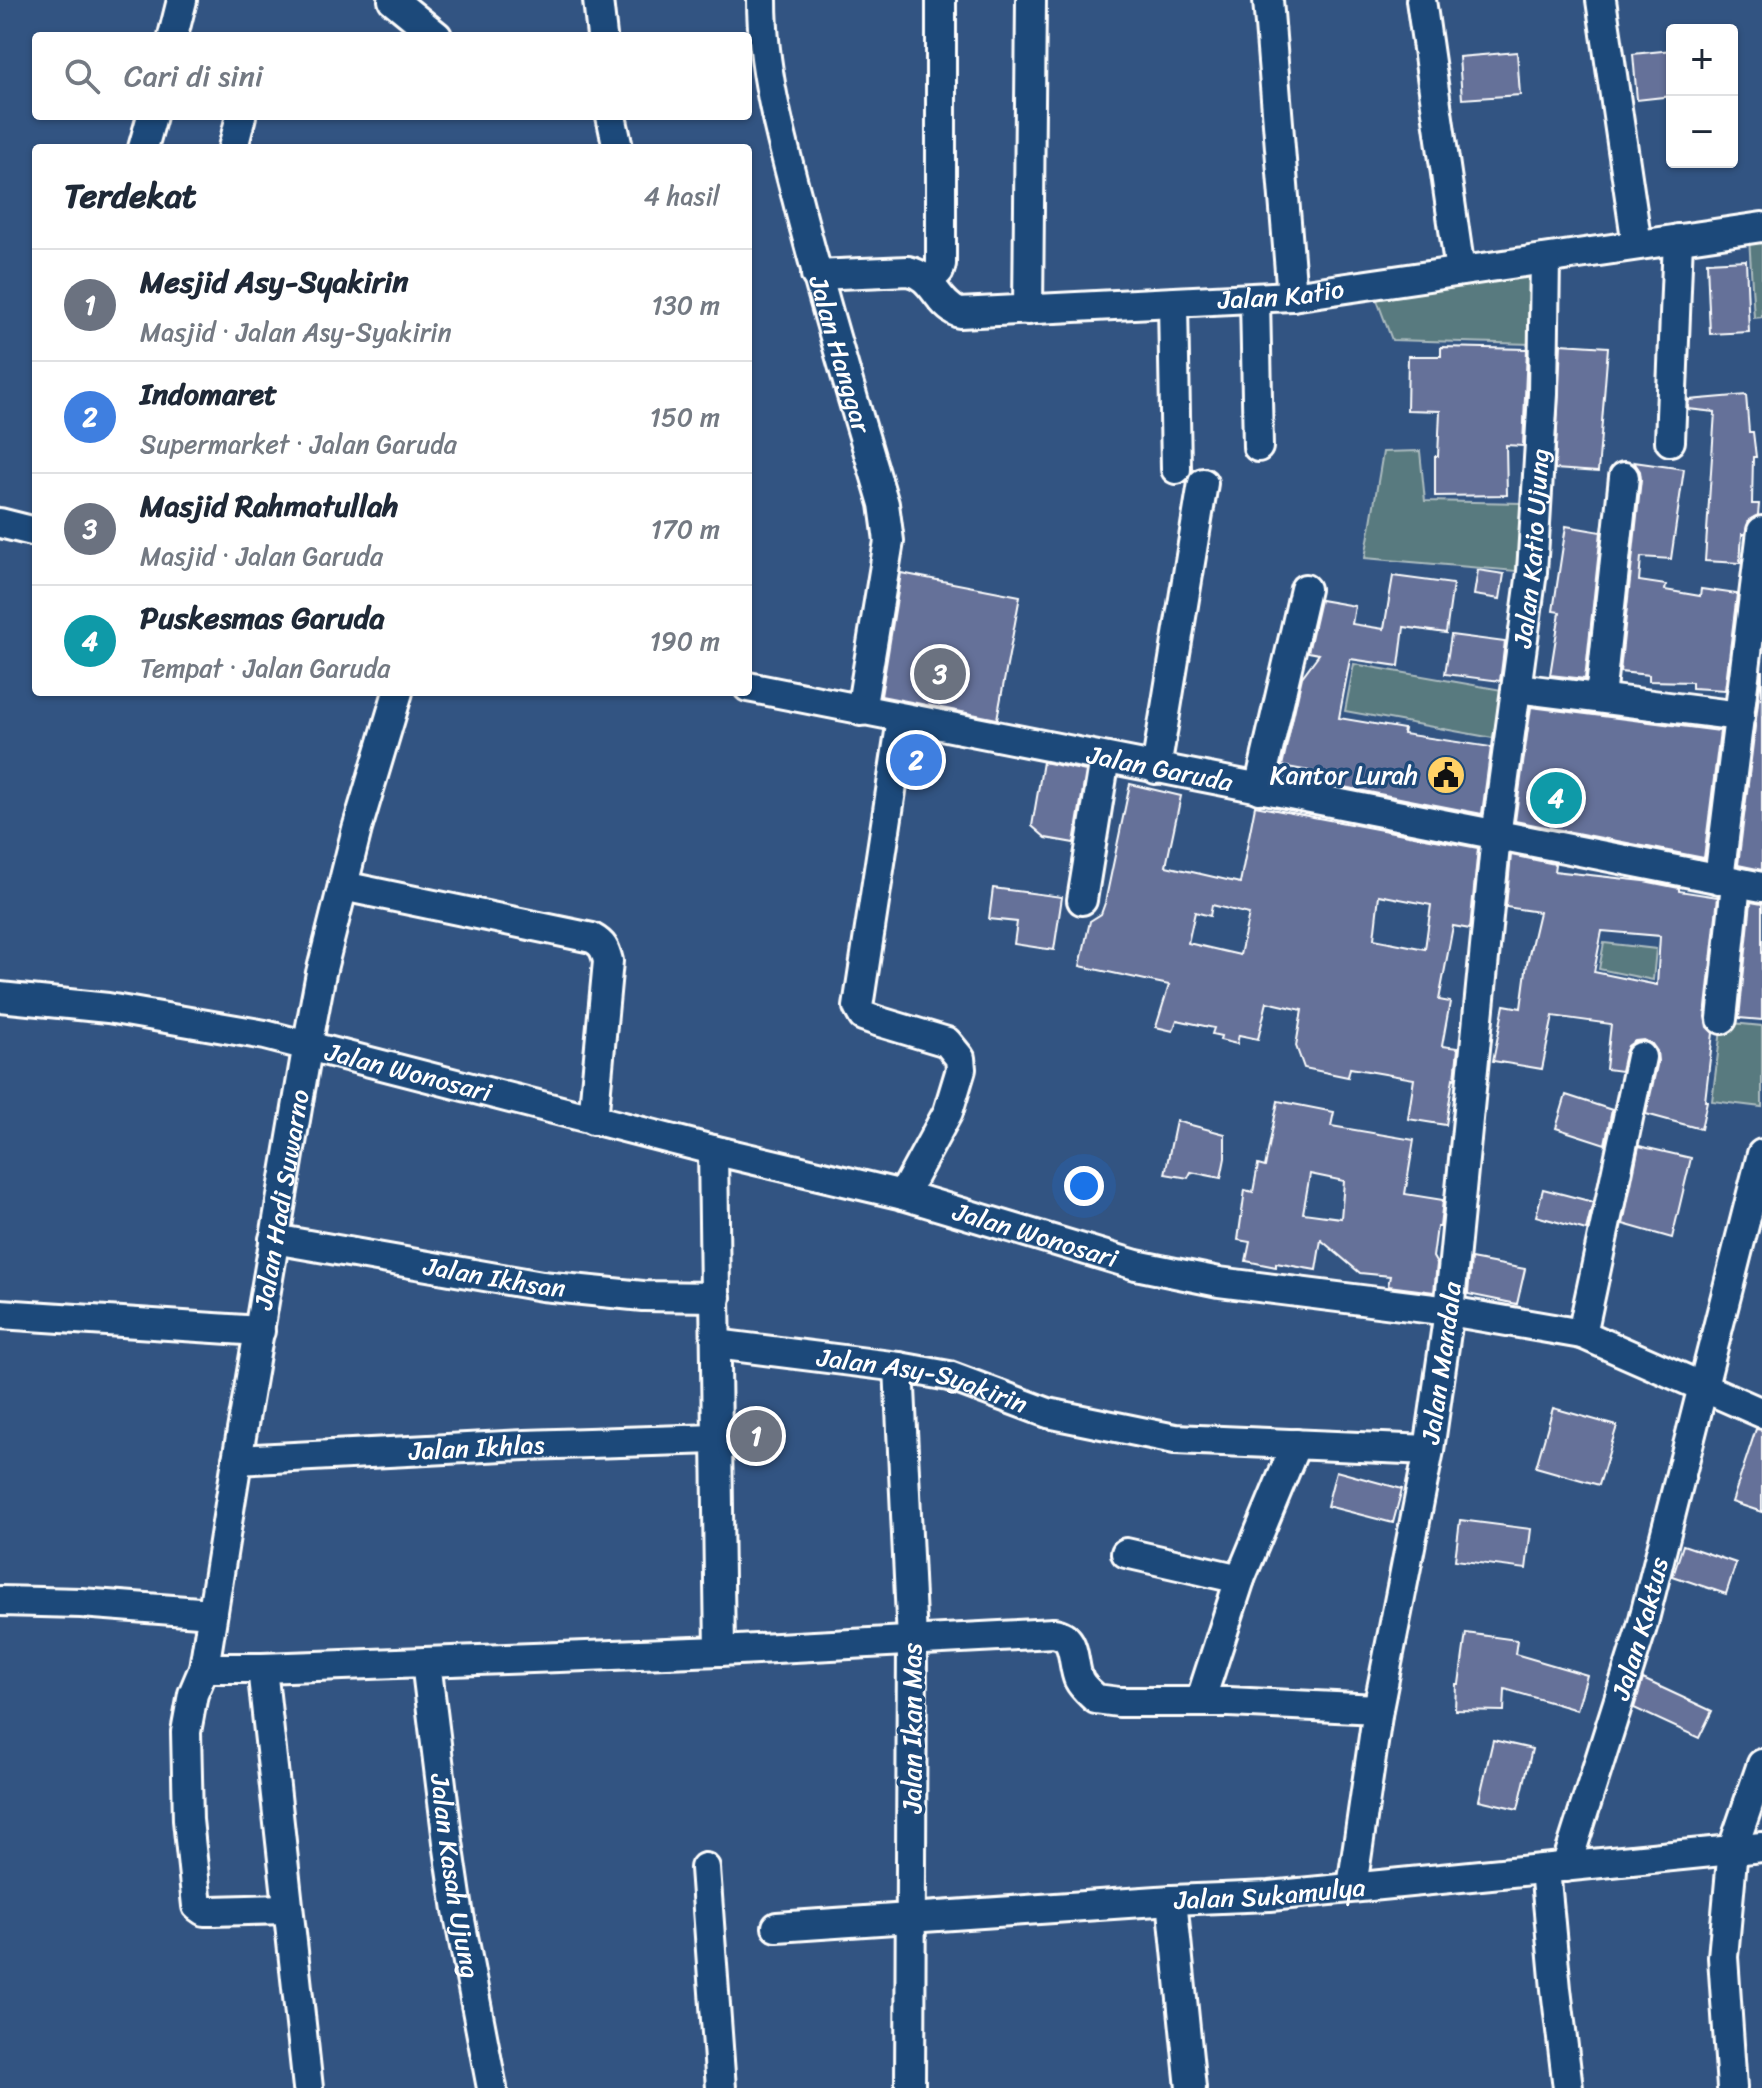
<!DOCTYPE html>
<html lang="id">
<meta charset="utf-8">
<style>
:root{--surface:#fff;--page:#f6f6f7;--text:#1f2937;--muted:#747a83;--line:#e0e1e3;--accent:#b45309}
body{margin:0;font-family:Sriracha,sans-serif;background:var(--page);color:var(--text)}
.controls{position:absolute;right:24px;top:24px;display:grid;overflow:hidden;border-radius:8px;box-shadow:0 2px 6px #0004}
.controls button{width:72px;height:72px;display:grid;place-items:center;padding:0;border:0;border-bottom:2px solid var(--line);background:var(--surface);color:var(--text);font:40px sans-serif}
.you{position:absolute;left:1084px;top:1186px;width:28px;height:28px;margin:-20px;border:6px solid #fff;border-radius:50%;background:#1a73e8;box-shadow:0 0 0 12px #1a73e833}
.badge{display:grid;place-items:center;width:52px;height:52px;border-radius:50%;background:var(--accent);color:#fff;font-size:26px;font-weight:700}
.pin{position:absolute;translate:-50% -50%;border:4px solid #fff;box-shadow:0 2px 8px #0006}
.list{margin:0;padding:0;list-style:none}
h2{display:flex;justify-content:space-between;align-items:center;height:104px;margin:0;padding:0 32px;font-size:34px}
h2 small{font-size:26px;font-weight:400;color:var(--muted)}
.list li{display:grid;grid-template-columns:52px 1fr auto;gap:24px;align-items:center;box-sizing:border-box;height:112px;padding:0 32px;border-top:2px solid var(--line)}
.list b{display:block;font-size:30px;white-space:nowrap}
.list p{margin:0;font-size:26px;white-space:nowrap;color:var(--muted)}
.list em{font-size:26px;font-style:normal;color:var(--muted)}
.icon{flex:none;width:44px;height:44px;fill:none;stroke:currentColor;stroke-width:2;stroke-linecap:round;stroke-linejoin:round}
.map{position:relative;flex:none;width:1762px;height:2088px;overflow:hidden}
.search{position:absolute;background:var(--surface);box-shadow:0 2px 6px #0004;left:32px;top:32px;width:720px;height:88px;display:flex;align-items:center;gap:20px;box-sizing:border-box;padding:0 28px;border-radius:8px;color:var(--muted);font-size:30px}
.panel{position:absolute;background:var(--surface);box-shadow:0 2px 6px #0004;left:32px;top:144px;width:720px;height:552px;border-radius:8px}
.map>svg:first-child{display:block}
</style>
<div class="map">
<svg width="1762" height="2088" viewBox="0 0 1762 2088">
<rect width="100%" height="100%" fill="#325482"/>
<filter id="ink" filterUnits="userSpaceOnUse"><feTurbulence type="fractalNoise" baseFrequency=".0125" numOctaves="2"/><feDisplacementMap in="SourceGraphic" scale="16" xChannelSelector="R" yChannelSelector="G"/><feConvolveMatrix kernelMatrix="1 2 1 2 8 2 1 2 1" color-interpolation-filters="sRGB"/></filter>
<g filter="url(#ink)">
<g fill="#597a7f" stroke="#acbcbf" stroke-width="2">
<polygon points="1762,236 1762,317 1754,318 1749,237"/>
<polygon points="1530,270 1534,279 1532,344 1392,340 1374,292"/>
<polygon points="1420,451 1425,501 1522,503 1516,571 1365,558 1383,452"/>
<polygon points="1354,664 1502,690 1493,738 1345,711"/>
<polygon points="1604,943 1656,949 1653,980 1599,969"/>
<polygon points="1722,1022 1762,1026 1762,1107 1712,1101"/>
</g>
<g fill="#657199" stroke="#fff" stroke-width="2" fill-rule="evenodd">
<polygon points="1672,50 1672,96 1637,100 1633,54"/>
<polygon points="1517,52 1520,95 1462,99 1459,57"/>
<polygon points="1746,260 1749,332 1710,334 1707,262"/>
<polygon points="1561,344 1608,347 1598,472 1555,469"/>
<polygon points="1441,347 1527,349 1523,446 1506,445 1507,495 1435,496 1435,456 1438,456 1440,411 1407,410 1408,356 1441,356"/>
<polygon points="1746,395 1749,432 1753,432 1756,457 1753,457 1752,504 1759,504 1758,515 1749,520 1745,534 1742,534 1740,563 1705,561 1715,412 1688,409 1689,400"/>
<polygon points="1634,462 1684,469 1671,559 1641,557 1639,581 1666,585 1665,590 1700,596 1701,589 1737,594 1725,690 1692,688 1692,682 1649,681 1649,675 1620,672 1641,479 1640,471"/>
<polygon points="1566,526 1601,532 1585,679 1550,675 1560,612 1553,611"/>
<polygon points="1478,570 1504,574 1500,599 1474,595"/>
<polygon points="901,573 1020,596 997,719 881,696"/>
<polygon points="1393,576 1453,584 1446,633 1404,627 1399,666 1350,659 1339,718 1404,729 1403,734 1491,747 1482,814 1333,785 1333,783 1330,782 1331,775 1282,766 1302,677 1319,654 1308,652 1320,600 1355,606 1352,624 1384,629"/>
<polygon points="1451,635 1505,642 1500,681 1445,674"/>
<polygon points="1762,670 1762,870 1738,865"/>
<polygon points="1531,707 1720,731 1704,858 1515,821"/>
<polygon points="1043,762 1086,771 1074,843 1046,838 1032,826"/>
<path d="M1130,784L1181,796L1166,866L1240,883L1255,806L1478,848L1470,929L1453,926L1439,1000L1450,1002L1442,1046L1458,1048L1455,1079L1453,1078L1446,1125L1408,1119L1414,1079L1350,1068L1348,1077L1304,1068L1296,1046L1302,1010L1267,1002L1258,1039L1239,1035L1237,1044L1220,1040L1221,1036L1212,1034L1214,1028L1177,1020L1173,1031L1156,1027L1169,985L1080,966L1090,921L1101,914L1105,903ZM1379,895L1431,905L1425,949L1374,939ZM1212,905L1249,914L1240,955L1188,943L1195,912L1210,916Z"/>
<path d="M1511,855L1555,864L1554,871L1644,881L1679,888V891L1718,897L1705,1017L1707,1027L1713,1033L1705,1101H1707L1701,1129L1646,1114L1658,1061L1657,1051L1652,1044L1644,1040L1635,1041L1628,1046L1625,1053L1621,1071L1606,1069L1611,1024L1553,1016L1542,1069L1493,1061L1504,1005L1521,1008L1527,963L1539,912L1506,907ZM1602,931L1660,936L1657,985L1594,972Z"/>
<polygon points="993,888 1062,897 1054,950 1014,944 1017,922 989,919"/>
<polygon points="1751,902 1762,904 1762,1020 1739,1018"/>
<polygon points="1566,1095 1612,1110 1605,1144 1556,1128"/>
<path d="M1278,1101L1334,1112L1331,1126L1414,1140L1405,1194L1443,1200L1440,1227H1437L1433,1257L1437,1264L1434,1292L1388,1286L1390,1276L1360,1273L1321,1240L1316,1270L1276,1263V1267L1246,1261L1250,1242L1238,1240L1245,1190L1253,1192L1258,1165L1265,1167ZM1310,1174L1344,1181L1341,1218L1303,1213Z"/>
<polygon points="1176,1121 1225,1134 1225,1158 1221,1178 1191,1172 1188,1178 1165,1174"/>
<polygon points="1639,1146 1691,1158 1672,1238 1623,1224"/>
<polygon points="1543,1189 1593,1202 1586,1230 1536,1216"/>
<polygon points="1471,1259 1525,1269 1517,1304 1468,1294"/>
<polygon points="1553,1408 1617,1426 1599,1485 1536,1467"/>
<polygon points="1756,1429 1762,1430 1762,1512 1732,1502"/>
<polygon points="1336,1471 1402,1489 1393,1523 1327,1506"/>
<polygon points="1460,1520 1531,1529 1526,1569 1455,1560"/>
<polygon points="1683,1545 1736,1563 1726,1594 1673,1576"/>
<polygon points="1466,1633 1517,1640 1515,1654 1587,1675 1577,1710 1505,1689 1504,1711 1455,1710 1456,1684 1459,1684"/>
<polygon points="1643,1679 1712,1711 1699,1738 1634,1708"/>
<polygon points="1493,1740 1532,1749 1518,1809 1479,1800"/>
</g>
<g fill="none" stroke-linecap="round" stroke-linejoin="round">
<defs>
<g id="minor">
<polyline points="393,0 437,36"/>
<polyline points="598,0 602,36"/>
<path id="s1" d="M762,0C762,67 780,134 797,198C823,301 854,402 884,504L889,541L861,711"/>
<polyline points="1268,0 1292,296"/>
<polyline points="1421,0 1460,271"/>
<polyline points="1601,0 1637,245"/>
<polyline points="173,36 182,0"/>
<polyline points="611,116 618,148"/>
<polyline points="143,148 152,116"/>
<polyline points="233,148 241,116"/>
<path id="s2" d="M816,275L908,271C934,276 936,303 959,313L1292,296L1762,227"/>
<polyline points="928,281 939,271 941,264 941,0"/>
<polyline points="1255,299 1258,447"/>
<polyline points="1173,304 1176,469"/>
<polyline points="1028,310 1031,0"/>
<polyline points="1670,441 1678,239"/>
<polyline points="0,523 36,532"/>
<path id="s3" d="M748,687L1762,887"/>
<polyline points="1517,688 1740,716"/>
<polyline points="1600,698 1624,477"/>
<polyline points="902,719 858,1007 863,1016 877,1021 947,1042 960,1058 961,1069 948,1112 903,1195"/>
<polyline points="1156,769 1203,483"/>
<polyline points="1259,789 1305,589"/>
<polyline points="1719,879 1762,531"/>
<path d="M343,886L592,938C603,944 605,949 608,961L593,1120"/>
<polyline points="1082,900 1105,758"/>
<path id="s4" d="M0,997L108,1008L265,1035L713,1150L903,1195L1136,1265L1219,1282L1449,1311L1582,1334L1762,1413"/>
<polyline points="1722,1019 1736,883"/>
<polyline points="713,1150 720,1651"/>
<path id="s5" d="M274,1239L542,1286L643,1296L716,1297"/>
<polyline points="0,1314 260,1331"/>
<polyline points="1582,1334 1641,1057"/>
<path id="s6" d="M716,1344L899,1367L949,1376L1048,1413L1175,1439L1429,1450"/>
<polyline points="899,1367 912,1640 910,2088"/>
<path id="s7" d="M237,1460L525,1445L716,1439"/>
<polyline points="1126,1553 1240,1579"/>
<polyline points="0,1601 81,1603 212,1613"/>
<path id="s8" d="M426,1662L448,1842L458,1910L492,2088"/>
<path d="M204,1668H262L720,1651L1053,1633C1078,1636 1071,1662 1079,1680C1083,1688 1090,1693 1096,1699L1119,1702H1229L1378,1709"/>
<polyline points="262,1668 308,2088"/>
<polyline points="1200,1702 1240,1579 1296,1444"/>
<path id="s9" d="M1566,1867L1642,1627L1762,1154"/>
<polyline points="705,1868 721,2088"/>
<polyline points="1545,1869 1556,1989 1568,2088"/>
<path id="s10" d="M1352,1887L1378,1709L1429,1450L1449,1311L1496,836L1532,572L1543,394L1545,259"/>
<polyline points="1172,1900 1191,2088"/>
<path id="s11" d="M287,1909L212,1911H204L197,1906L188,1820L186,1732L193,1694L204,1668L237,1460L311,1026L321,973L357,829L398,692"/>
<path id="s12" d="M777,1927L1172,1900L1270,1896L1762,1847"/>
<polyline points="1732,2088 1723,1957 1733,1848 1762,1764"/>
</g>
</defs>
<use href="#minor" stroke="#fff" stroke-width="34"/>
<use href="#minor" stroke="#1f4a7a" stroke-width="28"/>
</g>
</g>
<defs>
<symbol id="civic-disc" viewBox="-11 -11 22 22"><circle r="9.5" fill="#ffd166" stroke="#1f4a7a"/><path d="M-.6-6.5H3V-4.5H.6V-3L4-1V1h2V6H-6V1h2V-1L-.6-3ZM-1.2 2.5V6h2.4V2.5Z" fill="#111"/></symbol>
</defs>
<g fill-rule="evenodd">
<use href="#civic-disc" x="1424" y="753" width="44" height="44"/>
</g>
<g text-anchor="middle" stroke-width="7" stroke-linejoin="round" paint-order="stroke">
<g font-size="26" fill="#fff" stroke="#1f4a7a">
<text dy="9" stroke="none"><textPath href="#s2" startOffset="482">Jalan Katio</textPath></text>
<text dy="9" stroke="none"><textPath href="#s1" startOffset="364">Jalan Hanggar</textPath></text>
<text dy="9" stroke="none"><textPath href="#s10" startOffset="1352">Jalan Katio Ujung</textPath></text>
<text dy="9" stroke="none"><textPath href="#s3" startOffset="420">Jalan Garuda</textPath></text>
<text dy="9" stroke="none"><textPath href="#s4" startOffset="416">Jalan Wonosari</textPath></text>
<text dy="9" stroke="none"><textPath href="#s11" startOffset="808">Jalan Hadi Suwarno</textPath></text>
<text dy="9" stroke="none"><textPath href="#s4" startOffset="1064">Jalan Wonosari</textPath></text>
<text dy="9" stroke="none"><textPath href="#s5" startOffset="224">Jalan Ikhsan</textPath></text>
<text dy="9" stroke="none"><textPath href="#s10" startOffset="532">Jalan Mandala</textPath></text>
<text dy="9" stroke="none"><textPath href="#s6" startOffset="210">Jalan Asy-Syakirin</textPath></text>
<text dy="9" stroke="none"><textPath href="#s7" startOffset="240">Jalan Ikhlas</textPath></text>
<text dy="9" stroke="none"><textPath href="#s9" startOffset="250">Jalan Kaktus</textPath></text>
<text transform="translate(912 1728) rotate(-90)" y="9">Jalan Ikan Mas</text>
<text dy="9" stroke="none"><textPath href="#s8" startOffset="216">Jalan Kasah Ujung</textPath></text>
<text dy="9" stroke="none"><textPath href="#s12" startOffset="494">Jalan Sukamulya</textPath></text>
</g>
<g font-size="26" fill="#fff" stroke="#1f4a7a" text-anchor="end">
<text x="1418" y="784">Kantor Lurah</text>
</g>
</g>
</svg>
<div class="controls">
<button>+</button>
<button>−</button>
</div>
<div class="you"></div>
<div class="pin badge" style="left:756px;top:1436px;background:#6b7280">1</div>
<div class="pin badge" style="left:916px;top:760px;background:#3f7fe0">2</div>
<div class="pin badge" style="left:940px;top:674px;background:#6b7280">3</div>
<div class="pin badge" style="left:1556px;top:798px;background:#0f9aa8">4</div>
<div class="search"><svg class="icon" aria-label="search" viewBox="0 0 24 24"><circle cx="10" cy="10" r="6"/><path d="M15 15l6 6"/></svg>Cari di sini</div>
<section class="panel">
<h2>Terdekat<small>4 hasil</small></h2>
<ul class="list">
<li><span class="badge" style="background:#6b7280">1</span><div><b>Mesjid Asy-Syakirin</b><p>Masjid · Jalan Asy-Syakirin</p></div><em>130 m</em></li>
<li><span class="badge" style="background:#3f7fe0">2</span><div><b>Indomaret</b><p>Supermarket · Jalan Garuda</p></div><em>150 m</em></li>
<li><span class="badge" style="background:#6b7280">3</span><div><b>Masjid Rahmatullah</b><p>Masjid · Jalan Garuda</p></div><em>170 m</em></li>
<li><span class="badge" style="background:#0f9aa8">4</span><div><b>Puskesmas Garuda</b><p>Tempat · Jalan Garuda</p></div><em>190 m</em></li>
</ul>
</section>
</div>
